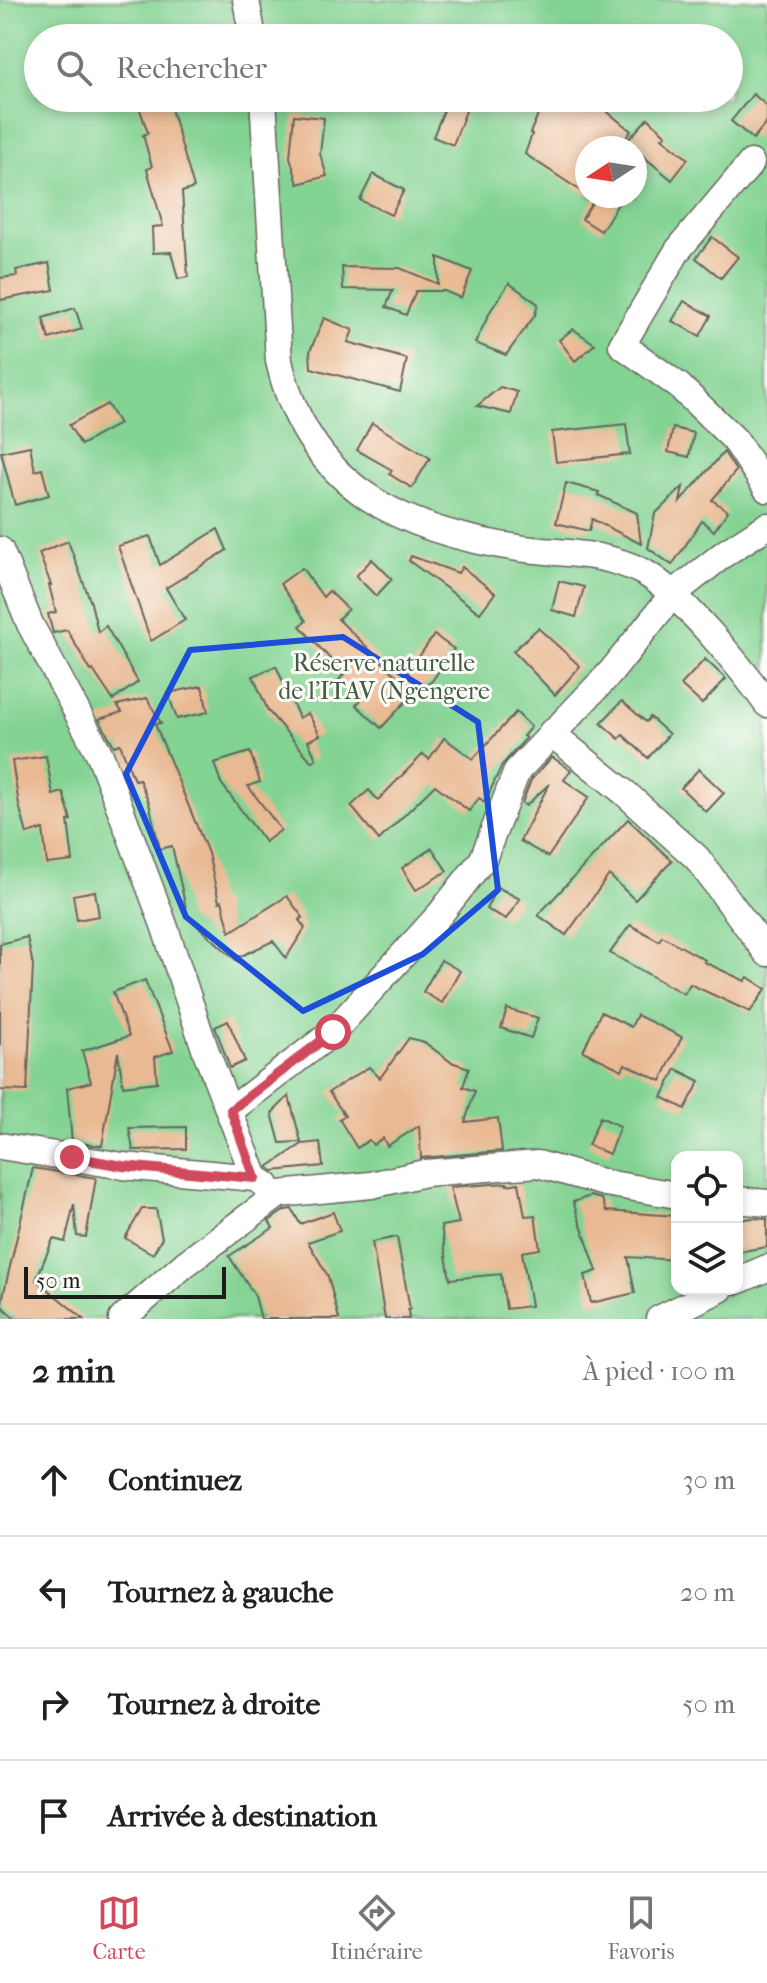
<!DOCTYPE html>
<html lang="fr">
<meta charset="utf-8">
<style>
:root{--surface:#fff;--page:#f2f2f2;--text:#202124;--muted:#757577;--line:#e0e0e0;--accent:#d1495b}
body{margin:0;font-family:"IM FELL French Canon",serif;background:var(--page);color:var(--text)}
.controls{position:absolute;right:24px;bottom:24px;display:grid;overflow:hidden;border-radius:16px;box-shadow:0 4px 12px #0003}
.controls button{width:72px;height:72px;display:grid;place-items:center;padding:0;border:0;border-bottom:2px solid var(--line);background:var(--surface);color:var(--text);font:40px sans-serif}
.compass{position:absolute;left:575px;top:136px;width:72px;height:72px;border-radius:50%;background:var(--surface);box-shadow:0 4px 12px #0003;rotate:258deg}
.scale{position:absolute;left:24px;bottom:20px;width:202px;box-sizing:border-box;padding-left:8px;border:4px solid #1c1c1c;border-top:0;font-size:22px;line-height:28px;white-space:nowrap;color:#1c1c1c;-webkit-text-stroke:6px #fdfcf7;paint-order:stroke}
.stop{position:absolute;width:24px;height:24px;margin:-18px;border:6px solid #d1495b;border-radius:50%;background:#fff}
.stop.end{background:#d1495b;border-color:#fff;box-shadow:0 2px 8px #0008}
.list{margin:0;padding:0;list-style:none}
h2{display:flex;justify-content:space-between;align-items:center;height:104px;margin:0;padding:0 32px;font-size:34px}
h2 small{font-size:26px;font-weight:400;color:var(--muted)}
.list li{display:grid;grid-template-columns:52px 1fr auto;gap:24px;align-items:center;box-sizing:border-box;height:112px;padding:0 32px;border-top:2px solid var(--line)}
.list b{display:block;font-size:30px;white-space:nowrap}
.list em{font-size:26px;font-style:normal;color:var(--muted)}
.icon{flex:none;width:44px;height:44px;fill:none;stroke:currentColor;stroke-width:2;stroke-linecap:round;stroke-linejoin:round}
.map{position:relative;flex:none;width:767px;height:1319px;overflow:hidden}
.search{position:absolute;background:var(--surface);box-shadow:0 4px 12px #0003;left:24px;right:24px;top:24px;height:88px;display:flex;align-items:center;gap:20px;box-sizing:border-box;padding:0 28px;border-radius:44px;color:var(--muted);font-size:30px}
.sheet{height:552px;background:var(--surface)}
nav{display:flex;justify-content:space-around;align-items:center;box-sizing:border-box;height:112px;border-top:2px solid var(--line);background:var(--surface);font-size:22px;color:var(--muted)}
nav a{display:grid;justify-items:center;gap:4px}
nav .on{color:var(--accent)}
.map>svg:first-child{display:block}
</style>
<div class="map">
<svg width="767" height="1319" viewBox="0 0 767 1319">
<rect width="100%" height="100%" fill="#fdfcf7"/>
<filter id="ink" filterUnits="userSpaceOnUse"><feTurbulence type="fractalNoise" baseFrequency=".0125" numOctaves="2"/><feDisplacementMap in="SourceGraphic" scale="16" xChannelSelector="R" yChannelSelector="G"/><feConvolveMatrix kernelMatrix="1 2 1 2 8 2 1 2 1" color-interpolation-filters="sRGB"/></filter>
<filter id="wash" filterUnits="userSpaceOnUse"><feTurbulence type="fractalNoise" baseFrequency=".006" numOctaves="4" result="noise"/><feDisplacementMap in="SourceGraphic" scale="32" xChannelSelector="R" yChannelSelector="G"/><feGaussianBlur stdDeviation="1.8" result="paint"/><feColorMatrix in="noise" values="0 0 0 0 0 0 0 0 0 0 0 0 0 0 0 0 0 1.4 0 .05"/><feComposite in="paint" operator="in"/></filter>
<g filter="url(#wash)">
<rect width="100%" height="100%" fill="#f0ebd3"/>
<path fill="#83d393" stroke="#507858" stroke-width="2" fill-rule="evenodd" d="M0,0H767V1319H0ZM38,38H729V98H38ZM587,148H635V196H587ZM677,1157H737V1289H677Z"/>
<g id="blocks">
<g fill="#e9b993">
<polygon points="753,94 767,106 767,122 753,139 731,121"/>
<polygon points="136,98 168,98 194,188 182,192 188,277 178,279 171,252 153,253 152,227 163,226 147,169 152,167 143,135 148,133"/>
<polygon points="545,98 598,98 599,105 631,131 618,148 587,148 587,195 525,154 532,134 530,133"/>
<polygon points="448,100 467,108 453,145 433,137"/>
<polygon points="294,115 324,118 320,154 327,176 298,184 290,157"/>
<polygon points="648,118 666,135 662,138 688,159 672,180 626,142"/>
<polygon points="373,174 404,190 391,215 360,200"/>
<polygon points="596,196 623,196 601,231 582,219"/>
<polygon points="712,237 738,257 721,278 696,258"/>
<polygon points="438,257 472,271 461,298 444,291 416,291 406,315 386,307 393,290 343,289 342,267 400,268 438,284"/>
<polygon points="49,263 54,290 0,300 0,278 17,276 16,270"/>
<polygon points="509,283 538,304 535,315 506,355 475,343 491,310"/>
<polygon points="684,301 711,316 700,336 672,321"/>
<polygon points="75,308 82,329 49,339 43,318"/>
<polygon points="324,318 353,330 348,342 407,359 400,392 311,368 310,351"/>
<polygon points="573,329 595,344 575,361 559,340"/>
<polygon points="500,387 517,392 511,414 477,406"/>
<polygon points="107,404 119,424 81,445 69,425"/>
<polygon points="372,423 430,458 412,488 389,474 392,470 357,450"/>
<polygon points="626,424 630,454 556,462 552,432"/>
<polygon points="673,428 694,433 689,457 668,452"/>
<polygon points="30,446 35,471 42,469 49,495 15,505 1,452"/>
<polygon points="724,452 736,471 712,500 728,511 714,531 702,521 672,565 648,548 655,514 683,487 680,502"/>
<polygon points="566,483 599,492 598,495 637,513 641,544 592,519 589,531 556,523"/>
<polygon points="218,529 227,550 166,588 185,620 151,641 118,546 150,536 160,565"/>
<polygon points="68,541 91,603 98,632 106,626 138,682 113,700 93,670 91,671 67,630 53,633 48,614 56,612 49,585 51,585 39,553"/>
<polygon points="411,556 458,573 462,567 495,593 480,613 409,561"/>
<polygon points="372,559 392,579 376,596 356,576"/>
<polygon points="302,568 323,597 329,591 348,609 338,619 402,681 434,635 454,649 432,681 408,699 381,728 356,705 361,700 339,680 344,674 300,626 306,621 280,584"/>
<polygon points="559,581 584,587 576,617 552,610"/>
<polygon points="538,628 580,666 555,695 513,651"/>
<polygon points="705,659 726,679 702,704 681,685"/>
<polygon points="276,666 299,718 308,713 320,735 308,741 316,759 312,762 268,711 253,676"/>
<polygon points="202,686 208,712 177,719 168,693"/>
<polygon points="147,698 161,723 155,724 208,853 219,902 222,901 230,932 287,896 303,918 299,920 305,928 286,958 273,941 237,958 237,961 188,917 172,846 160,849 149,803 139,779 134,780 120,744 114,746 99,719 122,712 117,705"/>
<polygon points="622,701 646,722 650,717 669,734 648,758 623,735 619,739 601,723"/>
<polygon points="516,712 531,727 523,736 526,738 502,765 485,802 479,798 469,811 435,785 379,840 351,806 369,790 378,800 423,754 429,759 444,738 473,759"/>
<polygon points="250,752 260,782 248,786 281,830 265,842 221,783 214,763"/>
<polygon points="46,756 53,795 63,792 71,820 68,821 73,861 47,864 43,829 27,834 19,805 12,761"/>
<polygon points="552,757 571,770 564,780 589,797 548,857 520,841 549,784 526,806 522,803 531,780"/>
<polygon points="699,769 724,793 706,812 681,788"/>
<polygon points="628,819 672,861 635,900 609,875 566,935 538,915"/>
<polygon points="432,848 447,871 416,890 402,868"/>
<polygon points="497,887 520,899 506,919 486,909"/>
<polygon points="95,891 99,916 77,920 73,895"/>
<polygon points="630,925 659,941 662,936 705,960 704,962 745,981 748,977 766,989 750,1012 690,984 684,994 610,953"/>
<polygon points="27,937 33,965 27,1091 0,1090 0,944"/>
<polygon points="441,960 460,971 442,1003 423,992"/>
<polygon points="145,980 173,1051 155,1057 157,1082 123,1086 118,1052 102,1146 72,1142 67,1088 91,1082 82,1051 129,1036 113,992"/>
<polygon points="507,1009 538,1018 531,1038 501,1028"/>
<polygon points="601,1012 631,1027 637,1015 682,1037 661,1081 625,1064 622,1070 583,1051"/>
<polygon points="228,1021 245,1061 230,1068 215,1027"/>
<polygon points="409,1038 424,1042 451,1062 469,1068 463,1087 475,1091 465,1122 498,1118 502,1151 421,1158 419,1126 387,1146 383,1138 373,1145 369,1140 357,1148 339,1119 345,1116 329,1092 369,1067 380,1078"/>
<polygon points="676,1069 700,1081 685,1109 662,1097"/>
<polygon points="289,1096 301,1142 280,1143 272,1113"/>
<polygon points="600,1117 620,1126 609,1154 588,1145"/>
<polygon points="186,1127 186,1149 133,1150 129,1128"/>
<polygon points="320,1142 323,1166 273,1171 268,1167 302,1144"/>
<polygon points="33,1168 96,1178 86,1237 77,1236 74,1204 65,1242 53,1239 36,1280 84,1319 15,1319 1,1305"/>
<polygon points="507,1183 507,1185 519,1183 525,1216 535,1215 540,1249 522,1252 531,1306 506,1309 501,1274 450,1279 441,1226 459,1223 450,1187"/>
<polygon points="590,1196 602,1199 606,1211 677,1216 677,1260 628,1257 635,1293 591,1303 585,1275 597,1271 573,1202"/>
<polygon points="142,1209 156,1209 162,1238 153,1254 125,1238"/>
<polygon points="292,1209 300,1224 333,1212 340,1231 308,1242 328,1276 339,1319 261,1319 255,1296 229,1256 273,1228 269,1221 285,1210"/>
<polygon points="753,1218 767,1219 767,1247 737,1252 737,1220"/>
<polygon points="397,1237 410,1309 408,1309 409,1319 385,1319 372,1242"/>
</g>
</g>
</g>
<g filter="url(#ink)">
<use href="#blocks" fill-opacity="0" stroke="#66645c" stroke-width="2"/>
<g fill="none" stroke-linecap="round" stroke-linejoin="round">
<defs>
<g id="minor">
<polyline points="246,0 253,38"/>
<path d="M263,98L279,361C308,489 404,532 525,549C566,554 604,552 643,572C677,589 744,671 767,704"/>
<polyline points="751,163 678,250 622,345 679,386 735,440 767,489"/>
<polyline points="0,550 30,624 100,755 164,925 205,1049 255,1178"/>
<polyline points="551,733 625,793 697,858 767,953"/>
<polyline points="231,1110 333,1032 441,913 483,859 517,771 611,672 673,594 725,553 767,526"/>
<polyline points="0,1146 123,1166 255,1178 266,1185"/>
<polyline points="737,1200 767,1203"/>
<polyline points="737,1281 767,1268"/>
<polyline points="122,1319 185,1264 279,1194 371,1185 425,1173 538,1164 605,1183 677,1195"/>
<polyline points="659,1319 720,1289"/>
</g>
</defs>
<use href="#minor" stroke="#66645c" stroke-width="29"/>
<use href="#minor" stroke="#fff" stroke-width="26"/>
</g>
</g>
<g fill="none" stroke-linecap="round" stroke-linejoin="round" filter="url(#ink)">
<polyline stroke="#d1495b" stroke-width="10" points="72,1157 123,1166 255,1178 231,1110 333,1032"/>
</g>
<path fill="none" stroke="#1d4ed8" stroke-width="6" stroke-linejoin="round" d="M343,637L478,722L498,890L423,954L303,1011L186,917L126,774L190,650Z"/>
<g text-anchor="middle" stroke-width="6" stroke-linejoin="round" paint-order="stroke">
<g font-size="24" fill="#405c46" stroke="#fdfcf7">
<text x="384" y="671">Réserve naturelle<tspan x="384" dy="28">de l'ITAV (Ngengere</tspan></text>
</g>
</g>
</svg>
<div class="controls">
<button><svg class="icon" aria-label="locate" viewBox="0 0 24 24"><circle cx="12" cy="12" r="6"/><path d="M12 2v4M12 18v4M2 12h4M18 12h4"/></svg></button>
<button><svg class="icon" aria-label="layers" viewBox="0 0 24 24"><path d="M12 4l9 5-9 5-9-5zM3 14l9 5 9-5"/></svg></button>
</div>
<svg class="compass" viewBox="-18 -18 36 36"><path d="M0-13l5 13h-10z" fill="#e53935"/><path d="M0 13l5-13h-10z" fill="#757577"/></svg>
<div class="scale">50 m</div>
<div class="stop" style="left:333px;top:1032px"></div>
<div class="stop end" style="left:72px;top:1157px"></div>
<div class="search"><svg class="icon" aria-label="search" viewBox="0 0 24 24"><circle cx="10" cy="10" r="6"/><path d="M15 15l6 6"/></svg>Rechercher</div>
</div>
<section class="sheet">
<h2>2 min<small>À pied · 100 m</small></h2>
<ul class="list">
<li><svg class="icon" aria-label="ahead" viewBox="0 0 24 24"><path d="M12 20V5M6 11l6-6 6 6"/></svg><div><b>Continuez</b></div><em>30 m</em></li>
<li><svg class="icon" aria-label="left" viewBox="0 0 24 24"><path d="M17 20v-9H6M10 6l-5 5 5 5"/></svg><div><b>Tournez à gauche</b></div><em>20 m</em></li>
<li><svg class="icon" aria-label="right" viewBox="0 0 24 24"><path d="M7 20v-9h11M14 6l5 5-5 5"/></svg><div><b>Tournez à droite</b></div><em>50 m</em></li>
<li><svg class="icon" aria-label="arrive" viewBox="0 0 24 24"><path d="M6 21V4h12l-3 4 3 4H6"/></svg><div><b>Arrivée à destination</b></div></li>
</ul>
</section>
<nav>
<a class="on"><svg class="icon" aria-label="map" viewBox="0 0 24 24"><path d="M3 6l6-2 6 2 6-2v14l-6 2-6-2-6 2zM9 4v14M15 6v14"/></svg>Carte</a>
<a><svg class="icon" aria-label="directions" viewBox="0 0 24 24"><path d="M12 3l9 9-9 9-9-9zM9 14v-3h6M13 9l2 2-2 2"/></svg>Itinéraire</a>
<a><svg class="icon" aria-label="saved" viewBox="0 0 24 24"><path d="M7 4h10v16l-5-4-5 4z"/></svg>Favoris</a>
</nav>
